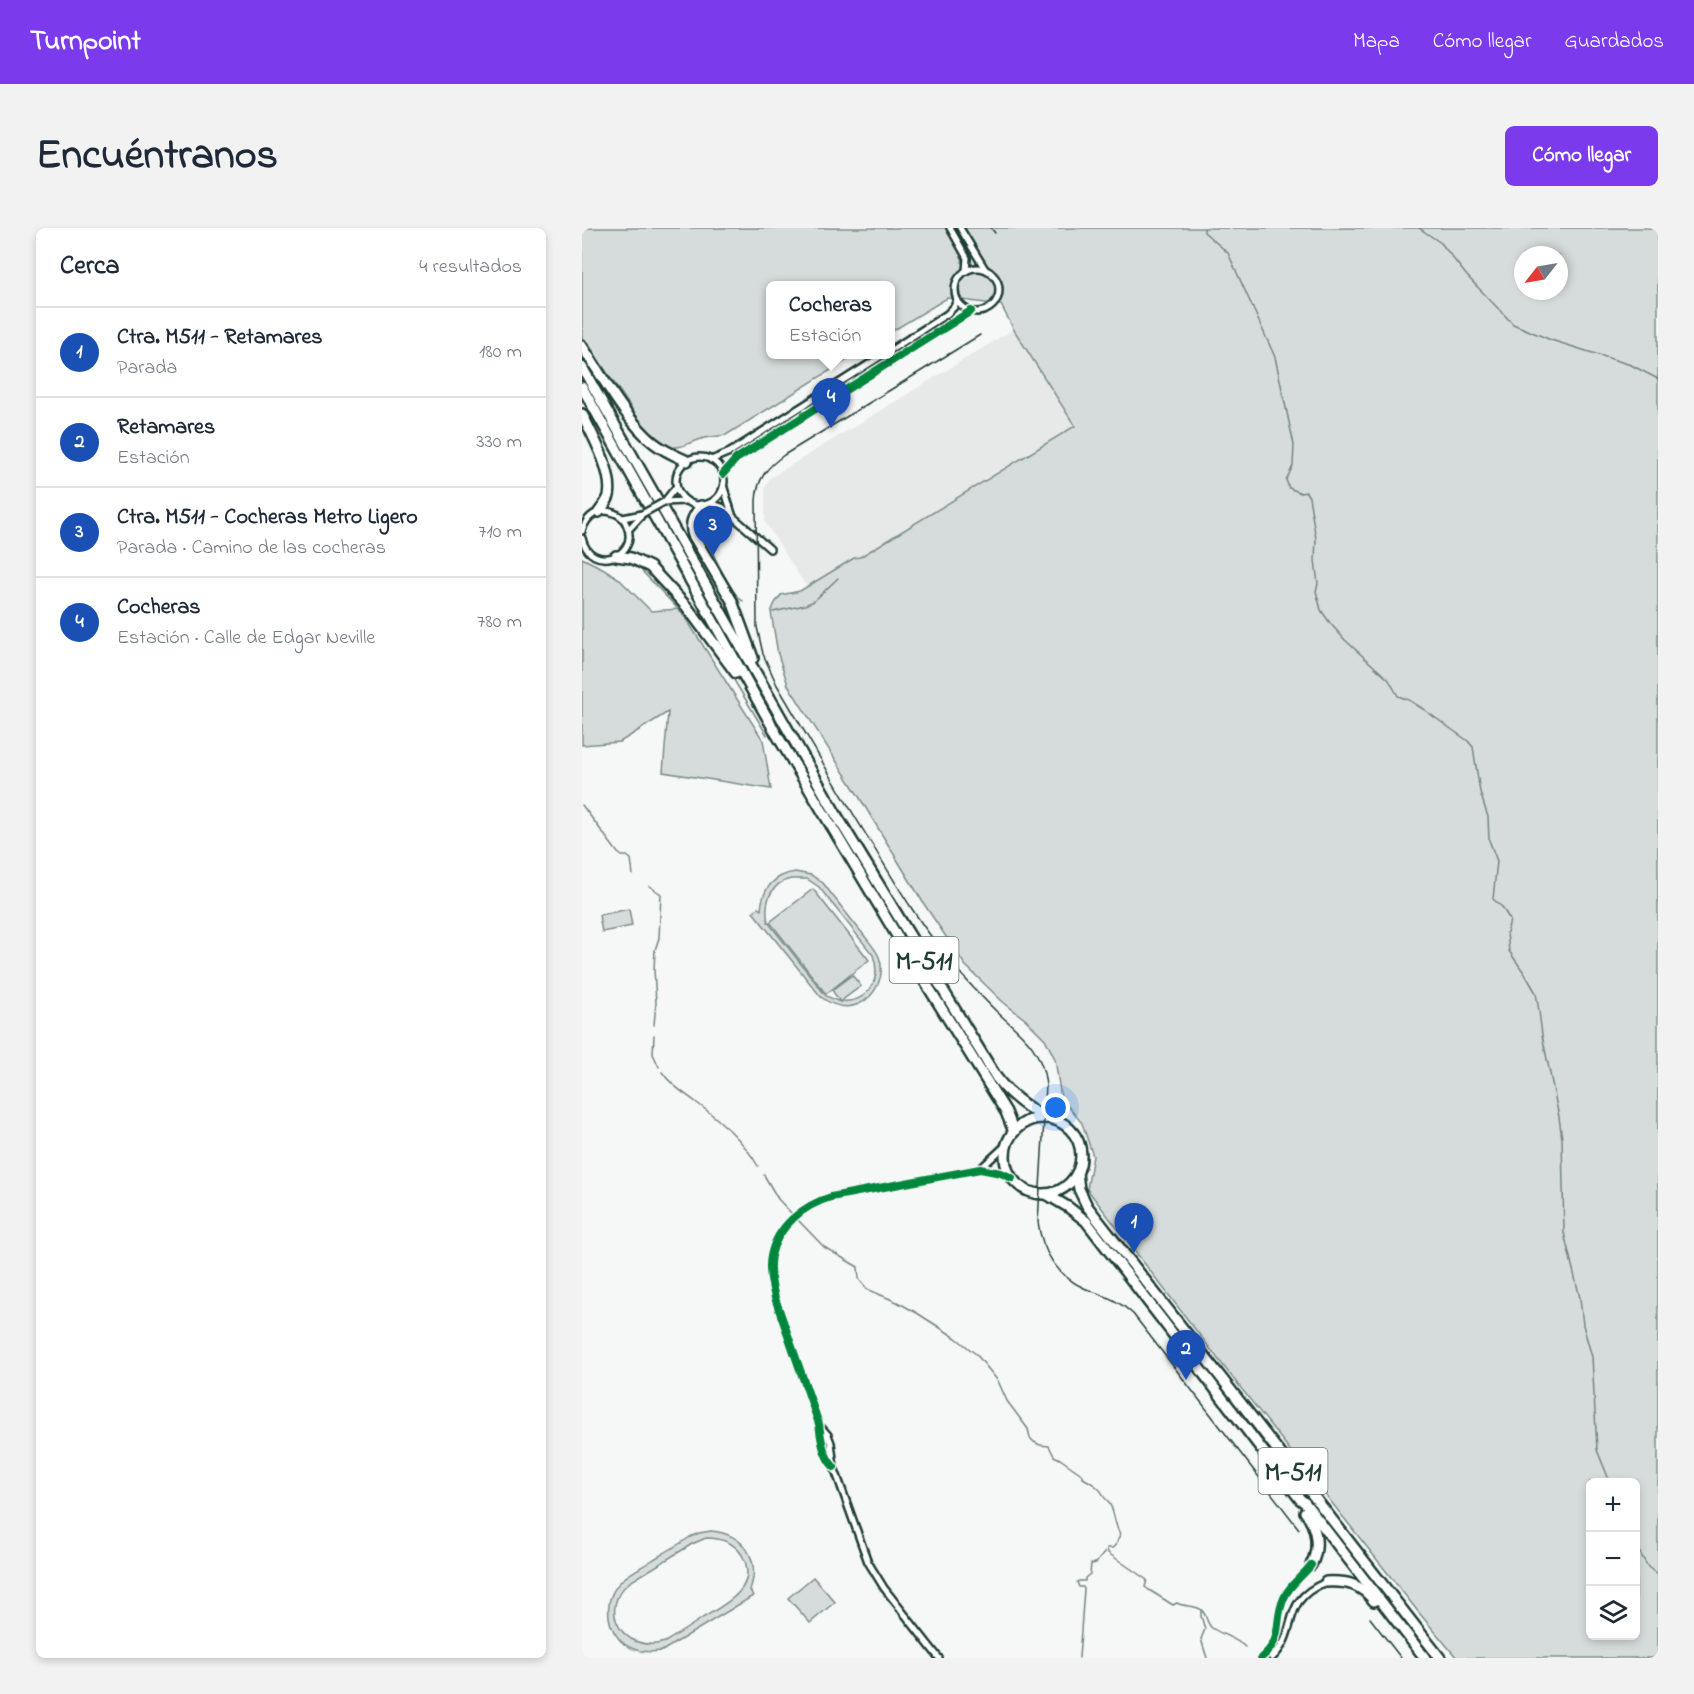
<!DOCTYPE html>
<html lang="es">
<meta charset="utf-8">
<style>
:root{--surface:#fff;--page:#f2f2f3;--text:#1f2937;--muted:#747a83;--line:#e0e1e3;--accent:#7c3aed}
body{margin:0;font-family:"Indie Flower",sans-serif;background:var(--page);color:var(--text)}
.controls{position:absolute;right:18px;bottom:18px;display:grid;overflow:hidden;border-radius:9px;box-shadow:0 3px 9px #0003}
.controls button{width:54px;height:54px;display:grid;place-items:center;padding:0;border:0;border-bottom:2px solid var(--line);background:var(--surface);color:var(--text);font:30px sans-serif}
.compass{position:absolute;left:932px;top:18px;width:54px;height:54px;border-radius:50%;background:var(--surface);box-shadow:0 3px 9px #0003;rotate:239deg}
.you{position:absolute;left:474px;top:880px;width:21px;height:21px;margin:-15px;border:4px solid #fff;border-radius:50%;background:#1a73e8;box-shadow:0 0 0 9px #1a73e833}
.badge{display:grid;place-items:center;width:39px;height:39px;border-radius:50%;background:var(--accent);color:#fff;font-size:20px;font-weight:700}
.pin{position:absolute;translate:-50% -50px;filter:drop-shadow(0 2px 3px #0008)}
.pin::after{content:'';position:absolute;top:32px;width:21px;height:18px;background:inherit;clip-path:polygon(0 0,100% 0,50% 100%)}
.popup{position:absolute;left:184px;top:53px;width:129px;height:78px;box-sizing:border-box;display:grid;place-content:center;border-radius:9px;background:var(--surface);filter:drop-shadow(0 2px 4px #0005);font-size:20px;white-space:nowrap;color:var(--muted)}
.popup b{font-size:22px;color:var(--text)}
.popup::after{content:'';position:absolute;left:50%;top:100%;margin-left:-12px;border:12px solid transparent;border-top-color:var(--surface)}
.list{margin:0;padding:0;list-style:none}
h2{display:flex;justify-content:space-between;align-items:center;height:78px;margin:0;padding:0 24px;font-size:26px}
h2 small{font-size:20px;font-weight:400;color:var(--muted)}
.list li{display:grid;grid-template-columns:39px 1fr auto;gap:18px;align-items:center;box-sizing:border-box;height:90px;padding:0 24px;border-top:2px solid var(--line)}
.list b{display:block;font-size:22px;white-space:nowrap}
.list p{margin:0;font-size:20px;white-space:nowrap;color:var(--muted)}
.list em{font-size:20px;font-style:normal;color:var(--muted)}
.icon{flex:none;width:33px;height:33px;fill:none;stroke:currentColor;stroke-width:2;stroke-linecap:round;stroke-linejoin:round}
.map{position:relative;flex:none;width:1076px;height:1430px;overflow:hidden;border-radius:9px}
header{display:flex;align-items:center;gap:36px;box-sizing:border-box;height:84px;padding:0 30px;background:var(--accent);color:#fff}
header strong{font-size:28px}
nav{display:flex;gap:33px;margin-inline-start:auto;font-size:21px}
.intro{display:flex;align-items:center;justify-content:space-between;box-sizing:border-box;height:144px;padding:0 36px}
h1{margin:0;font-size:42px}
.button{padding:15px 27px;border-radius:9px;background:var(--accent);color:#fff;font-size:21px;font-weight:700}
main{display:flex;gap:36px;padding:0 36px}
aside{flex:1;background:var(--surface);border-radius:9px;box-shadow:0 3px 9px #0003}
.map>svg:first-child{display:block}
</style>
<header>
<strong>Turnpoint</strong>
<nav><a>Mapa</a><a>Cómo llegar</a><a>Guardados</a></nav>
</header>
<div class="intro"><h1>Encuéntranos</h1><a class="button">Cómo llegar</a></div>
<main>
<aside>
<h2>Cerca<small>4 resultados</small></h2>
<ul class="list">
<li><span class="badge" style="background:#1a4fb4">1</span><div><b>Ctra. M511 - Retamares</b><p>Parada</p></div><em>180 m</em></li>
<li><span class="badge" style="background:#1a4fb4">2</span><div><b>Retamares</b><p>Estación</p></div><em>330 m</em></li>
<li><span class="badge" style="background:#1a4fb4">3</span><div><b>Ctra. M511 - Cocheras Metro Ligero</b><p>Parada · Camino de las cocheras</p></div><em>710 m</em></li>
<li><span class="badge" style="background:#1a4fb4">4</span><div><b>Cocheras</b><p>Estación · Calle de Edgar Neville</p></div><em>780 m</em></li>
</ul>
</aside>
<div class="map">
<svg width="1076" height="1430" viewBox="0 0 1076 1430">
<rect width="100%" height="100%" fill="#f6f7f7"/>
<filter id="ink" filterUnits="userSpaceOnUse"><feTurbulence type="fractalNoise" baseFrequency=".0167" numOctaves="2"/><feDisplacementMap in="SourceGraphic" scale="12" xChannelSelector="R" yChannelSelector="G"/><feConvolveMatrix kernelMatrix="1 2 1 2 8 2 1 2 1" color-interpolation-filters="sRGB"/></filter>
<g filter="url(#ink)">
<polygon fill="#e6e9e8" points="432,101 492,198 278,329 272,329 226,358 222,355 183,294 183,260 188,250"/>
<g fill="#d6dcdb" stroke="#7a8c88" stroke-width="1.5" fill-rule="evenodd">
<path d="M0,0H1076V1430H875L838,1386L643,1140L505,961L511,928L500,895L479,870L473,831L463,811L444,792L421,774L383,737L342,676L276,567L206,457L196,426L189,384L193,375L199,367L218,363L272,330L278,329L493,198L432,102L419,77L365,70L309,104V58H189V127H273L144,207L122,210L100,218L89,220L65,203L0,108ZM941,27H977V63H941ZM1008,1254H1054V1408H1008Z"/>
<polygon points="0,330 22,341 36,350 69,383 98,381 181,512 189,561 81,544 86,484 38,514 0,517"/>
<path d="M213,644L229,647L241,655C254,672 267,689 281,706C286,713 294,721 297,729C304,747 294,768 277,776C263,782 251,778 239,769L171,684L176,680L179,682C180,661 192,647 213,644ZM209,651H225L237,659L291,727C300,752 286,775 259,773L279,758L270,747L250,762L258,774L244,768L186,694C182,675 188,655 209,651Z"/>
<polygon points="231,661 287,732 244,766 188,694"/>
<polygon points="47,681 50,698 20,704 17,687"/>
<path d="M129,1303C162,1306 179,1331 168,1362L171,1368L80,1423C64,1425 47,1423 37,1411C22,1393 23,1368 40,1352C49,1344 62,1338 72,1331C84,1324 96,1317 108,1309L117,1305ZM124,1310C139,1310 152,1314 160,1327C178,1359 144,1376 122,1389C109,1398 96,1406 83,1414C41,1427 14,1380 48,1354L110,1316Z"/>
<polygon points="231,1349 253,1374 228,1395 206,1370"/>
</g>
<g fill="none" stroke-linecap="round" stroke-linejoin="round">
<g stroke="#72857f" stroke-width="1.5">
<polyline points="622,0 622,4 646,25 693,129 712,217 711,238 704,252 707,260 719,265 724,264 727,269 734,311 733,332 736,356 734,363 739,382 748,395 763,412 807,452 816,468 827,472 841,481 886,513 891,519 898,564 906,589 907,612 915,633 911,671 920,679 928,692 925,705 927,723 943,746 954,765 957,783 960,807 977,889 980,911 982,1005 998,1070 1001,1097 1010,1129 1015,1222 1028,1254"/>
<polyline points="837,0 859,15 885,48 931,96 969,112 1049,137 1076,151"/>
<path d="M137,296L130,302C129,306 127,311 128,316C131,328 151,368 161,373"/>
<polyline points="58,341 117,403 149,447 185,507"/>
<polyline points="191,384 223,377 232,373 256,350"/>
<polyline points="0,577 36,625 40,628 45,628 49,631 51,647"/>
<polyline points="67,658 79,666 77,710 73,722 72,741 74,775 72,797"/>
<polyline points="72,807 71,826 77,839"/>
<path d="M80,844C90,858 102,865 115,875C139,893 161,912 176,938"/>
<polyline points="182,947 196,971 212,988"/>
<path d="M215,991L242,1019L276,1039L277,1051L285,1061L315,1074L335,1085L374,1110L395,1127L416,1153L425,1173L446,1201L448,1210L452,1214L458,1217L467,1218L472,1228L478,1231L501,1247V1250C510,1255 519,1260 522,1269C533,1278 531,1294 538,1306L535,1315"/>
<path d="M534,1316L531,1320H525L526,1325L565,1352L563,1359L567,1362L591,1377L595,1375C602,1379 611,1377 618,1381C626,1386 623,1394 630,1400C640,1407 654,1410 663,1419"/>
<polyline points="1054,1318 1066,1339 1076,1347"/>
<polyline points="619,1383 619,1388 623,1401 619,1411 625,1430"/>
<polyline points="497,1430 502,1361 501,1359 497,1359 495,1354 497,1353 503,1353 503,1350 508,1346 509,1336 514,1335 523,1324"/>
</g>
<defs>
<g id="street">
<polyline points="368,0 385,30 384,43"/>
<polyline points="378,0 403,41"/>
<circle cx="395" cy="62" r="22"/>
<polyline points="309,122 365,86 372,79 375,72"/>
<circle cx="118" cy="253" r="24"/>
<polyline points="129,232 148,224 301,127"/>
<polyline points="141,246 154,231 389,83"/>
<polyline points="142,260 150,286"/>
<polyline points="82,274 103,273"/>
<polyline points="82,274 94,259"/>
<polyline points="128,275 140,279 188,321"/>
<polyline points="41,290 60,286"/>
<polyline points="47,301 59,288"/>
<path d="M0,303C4,288 17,279 32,285C38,287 43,292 45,298C58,329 8,346 0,310"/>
<polyline points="398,941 425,916"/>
<polyline points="238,1198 246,1207 249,1215 252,1239 286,1334 302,1360 357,1430"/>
<path d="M252,1239C241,1228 239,1211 237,1196L193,1070C190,1057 186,1042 189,1028C195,998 222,977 249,969L398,941L419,945L430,950"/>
<path d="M679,1430C703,1410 691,1394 702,1370C707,1357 721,1348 729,1337"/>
<path d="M690,1430C719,1402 696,1374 744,1354"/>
</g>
<g id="highway">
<path d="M0,118C20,148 45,194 72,215C82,223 94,228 105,233"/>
<path d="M0,139L255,588L414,849C427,867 444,879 463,890"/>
<polyline points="0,159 195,507 327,728 424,884 432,904"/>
<path d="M0,186C10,206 32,245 27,268C25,274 21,279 17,284"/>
<path d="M119,278C112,287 107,295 111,307L150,373L171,430"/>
<polyline points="34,328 49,330 68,339 105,379 154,445"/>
<circle cx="461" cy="928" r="38"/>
<polyline points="495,945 497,961 505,978 858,1430"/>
<polyline points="464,966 486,979 504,993 718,1271 723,1275 843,1430"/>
<path d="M723,1284C735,1299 738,1320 729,1337"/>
<path d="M744,1354C765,1353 779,1356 792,1373"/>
</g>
</defs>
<use href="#street" stroke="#1f3d34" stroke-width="10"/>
<use href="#highway" stroke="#1f3d34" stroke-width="14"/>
<use href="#street" stroke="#fff" stroke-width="5"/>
<use href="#highway" stroke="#fff" stroke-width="9"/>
<g stroke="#1f3d34" stroke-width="1.5">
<polyline points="409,0 413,5"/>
<path d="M398,107L202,227C185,239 175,251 174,273L175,399L181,426L195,457C226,509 256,562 288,613C315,658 341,702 375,741C387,756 401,770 415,784C440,807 460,820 464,857L456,994C460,1023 475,1048 502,1060C522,1068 535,1071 551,1086L717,1301"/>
<polyline points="788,1390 819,1430"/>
</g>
<defs>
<polyline id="street-bridge" points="60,286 82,274"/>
</defs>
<use href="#street-bridge" stroke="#1f3d34" stroke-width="10" stroke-linecap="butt"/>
<use href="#street-bridge" stroke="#fff" stroke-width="5"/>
<defs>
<g id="cycleway">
<polyline points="141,246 154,231 389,83"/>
<path d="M252,1239C241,1228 239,1211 237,1196L193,1070C190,1057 186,1042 189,1028C195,998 222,977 249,969L398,941L419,945L430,950"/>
<path d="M679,1430C703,1410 691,1394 702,1370C707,1357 721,1348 729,1337"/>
</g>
</defs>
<use href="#cycleway" stroke="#fff" stroke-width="11"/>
<use href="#cycleway" stroke="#00873e" stroke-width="8"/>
</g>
</g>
<g text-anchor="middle" stroke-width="4.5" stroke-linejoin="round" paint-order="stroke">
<g fill="#fff" stroke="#627771" stroke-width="1.5">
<rect x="307.5" y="709" width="69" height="46" rx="4.5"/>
<rect x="676.5" y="1220" width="69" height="46" rx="4.5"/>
</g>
<g font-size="26" font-weight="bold" fill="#1f3d34">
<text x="342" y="741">M-511</text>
<text x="711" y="1252">M-511</text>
</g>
</g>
</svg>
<div class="controls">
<button>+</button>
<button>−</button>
<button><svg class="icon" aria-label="layers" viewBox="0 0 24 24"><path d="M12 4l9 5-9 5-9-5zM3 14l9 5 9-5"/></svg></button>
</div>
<svg class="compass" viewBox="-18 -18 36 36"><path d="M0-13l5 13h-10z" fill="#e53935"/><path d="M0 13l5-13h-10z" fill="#747a83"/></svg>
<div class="you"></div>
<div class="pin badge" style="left:552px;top:1025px;background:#1a4fb4">1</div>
<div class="pin badge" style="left:604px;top:1152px;background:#1a4fb4">2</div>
<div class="pin badge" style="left:131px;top:328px;background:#1a4fb4">3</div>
<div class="pin badge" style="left:249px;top:200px;background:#1a4fb4">4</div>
<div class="popup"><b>Cocheras</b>Estación</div>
</div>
</main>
